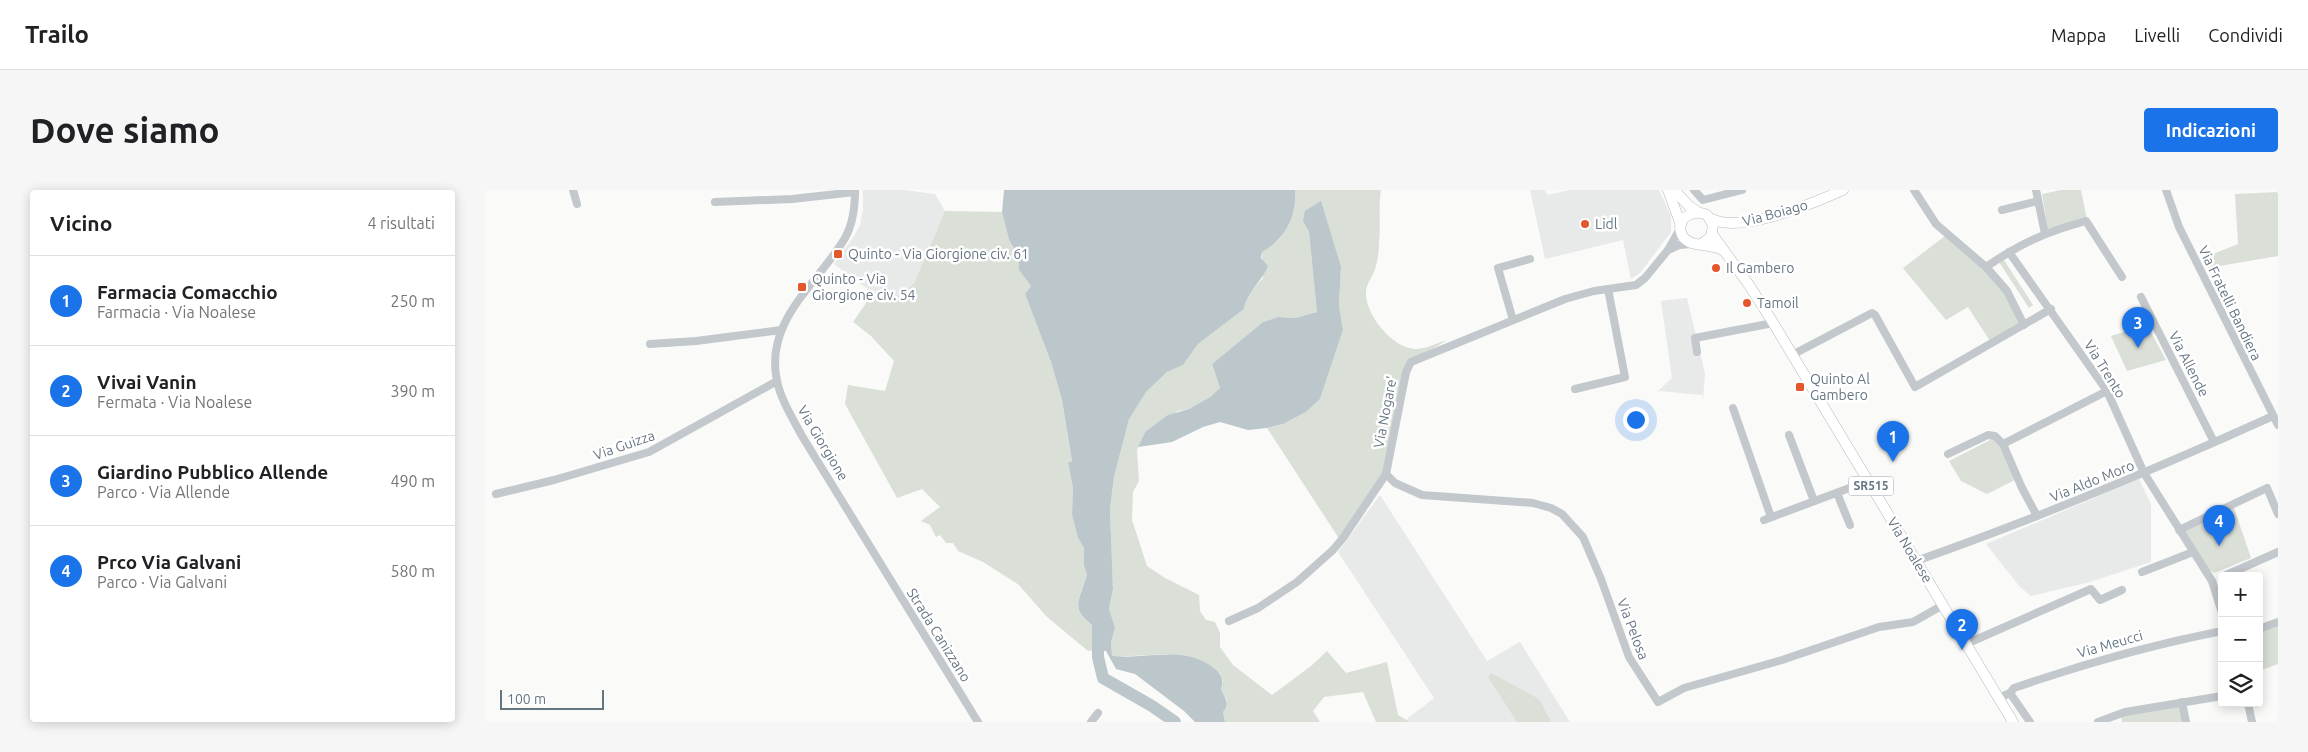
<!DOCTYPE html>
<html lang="it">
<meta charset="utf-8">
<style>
:root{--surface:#fff;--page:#f6f6f6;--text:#202124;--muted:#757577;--line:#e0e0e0;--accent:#1a73e8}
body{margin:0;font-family:Ubuntu,sans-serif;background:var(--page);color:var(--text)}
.controls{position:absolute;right:15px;bottom:15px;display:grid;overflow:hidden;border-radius:5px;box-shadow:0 2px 12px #0003}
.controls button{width:45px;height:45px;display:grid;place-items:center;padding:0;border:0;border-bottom:1px solid var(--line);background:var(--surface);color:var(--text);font:25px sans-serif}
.scale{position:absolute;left:15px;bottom:12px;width:104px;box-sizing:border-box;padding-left:5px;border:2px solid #657683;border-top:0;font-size:14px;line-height:18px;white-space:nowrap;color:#657683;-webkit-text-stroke:4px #fff;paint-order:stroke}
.you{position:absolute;left:1150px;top:229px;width:18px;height:18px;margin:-12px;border:4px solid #fff;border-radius:50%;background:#1a73e8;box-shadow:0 0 0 8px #1a73e833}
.badge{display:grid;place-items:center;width:32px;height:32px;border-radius:50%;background:var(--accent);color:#fff;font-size:16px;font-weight:700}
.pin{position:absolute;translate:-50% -41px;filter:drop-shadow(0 1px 2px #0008)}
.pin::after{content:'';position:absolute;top:26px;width:18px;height:15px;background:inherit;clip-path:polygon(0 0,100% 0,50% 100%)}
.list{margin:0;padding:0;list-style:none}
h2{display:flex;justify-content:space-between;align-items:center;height:65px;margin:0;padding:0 20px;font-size:21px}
h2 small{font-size:16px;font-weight:400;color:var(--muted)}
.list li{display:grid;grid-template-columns:32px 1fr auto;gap:15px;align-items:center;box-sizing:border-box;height:90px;padding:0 20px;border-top:1px solid var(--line)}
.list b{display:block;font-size:19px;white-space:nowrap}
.list p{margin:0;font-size:16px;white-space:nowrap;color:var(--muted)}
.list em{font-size:16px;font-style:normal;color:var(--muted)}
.icon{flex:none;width:28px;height:28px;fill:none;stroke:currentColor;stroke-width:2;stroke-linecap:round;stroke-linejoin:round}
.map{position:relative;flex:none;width:1793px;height:532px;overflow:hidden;border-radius:5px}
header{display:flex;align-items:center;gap:30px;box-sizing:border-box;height:70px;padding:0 25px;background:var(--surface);border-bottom:1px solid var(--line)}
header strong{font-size:24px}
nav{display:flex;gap:28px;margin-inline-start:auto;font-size:18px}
.intro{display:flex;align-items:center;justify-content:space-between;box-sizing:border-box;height:120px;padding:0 30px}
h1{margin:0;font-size:35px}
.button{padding:12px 22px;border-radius:5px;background:var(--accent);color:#fff;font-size:18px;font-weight:700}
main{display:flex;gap:30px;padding:0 30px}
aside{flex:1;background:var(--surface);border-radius:5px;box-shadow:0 2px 12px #0003}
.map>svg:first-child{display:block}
</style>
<header>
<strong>Trailo</strong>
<nav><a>Mappa</a><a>Livelli</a><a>Condividi</a></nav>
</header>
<div class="intro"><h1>Dove siamo</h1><a class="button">Indicazioni</a></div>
<main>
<aside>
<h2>Vicino<small>4 risultati</small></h2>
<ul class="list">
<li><span class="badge">1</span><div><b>Farmacia Comacchio</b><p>Farmacia · Via Noalese</p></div><em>250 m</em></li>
<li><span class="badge">2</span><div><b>Vivai Vanin</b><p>Fermata · Via Noalese</p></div><em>390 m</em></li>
<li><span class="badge">3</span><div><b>Giardino Pubblico Allende</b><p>Parco · Via Allende</p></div><em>490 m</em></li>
<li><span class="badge">4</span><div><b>Prco Via Galvani</b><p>Parco · Via Galvani</p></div><em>580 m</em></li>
</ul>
</aside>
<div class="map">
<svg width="1793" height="532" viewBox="0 0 1793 532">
<rect width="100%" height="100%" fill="#fafaf8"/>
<g fill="#e8e9e9">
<polygon points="378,0 419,0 450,4 460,21 429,93 406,113 388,103 349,74 369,46 375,35 378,19"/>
<polygon points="1045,0 1060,0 1062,5 1084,0 1174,0 1186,26 1186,42 1155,83 1146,89 1138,50 1060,69"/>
<polygon points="1202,108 1220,183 1218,209 1217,205 1175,201 1171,203 1187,188 1176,111"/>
<polygon points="1654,289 1666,314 1666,372 1605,392 1546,406 1535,397 1501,354"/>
<polygon points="895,305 1002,471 1035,452 1085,532 925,532 922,529 949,508 853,362"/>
</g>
<g fill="#dadfd7">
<path d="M810,0H896C893,18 896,36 894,53C894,61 893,69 891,76C889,85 882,92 881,101C879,123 906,157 929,159C939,160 952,153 962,150L928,171L903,278L855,350L782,238L798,234L821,222L835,209L858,140L854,116L856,77L818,31L824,42L832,122L810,128L793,127L778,132L727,174L735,198L725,207L704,219L693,221L660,242L652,260L654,291L648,302L647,330L662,376L680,388L714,405L715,421L721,430L730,432L735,443V457L748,475L787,505L826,476L842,461L861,483L902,472L913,525L925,532H891L878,502L839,507L828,521L835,532H740L738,522L742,510L736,499L738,491L735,483L682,464L627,467L626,453L630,437L624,419L628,399L625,319L629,287L644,228L661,202L682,182L698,175L713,154L759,119C761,107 770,96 778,88L777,62C800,51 812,25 810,0Z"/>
<polygon points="1576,0 1596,0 1602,30 1563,40 1557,4"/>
<polygon points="1793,2 1793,66 1723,78 1718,68 1753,54 1750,4"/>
<path d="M460,21L517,22L524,50L533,65L534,80L546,96L540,104L566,172L577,210L587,272L583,274L588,298L587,325L593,348L599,358V376L602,385C592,416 585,419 613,440L612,447L608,451L609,460L603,461L561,426L534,395L498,372L473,361L468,353H461L455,345L451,347L445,335L436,331L455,317L437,299L412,308L360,214L363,195L400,201L409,171L386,146L368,132L388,103L406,112L429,93Z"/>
<polygon points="1460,46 1495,76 1517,100 1536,133 1505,151 1483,117 1461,130 1418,78"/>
<polygon points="1519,70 1548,115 1544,118 1514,72"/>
<polygon points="1662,135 1681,170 1642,181 1626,146"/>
<polygon points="1511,247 1530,290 1502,304 1476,291 1464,271"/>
<polygon points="1749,318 1766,368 1729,383 1723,379 1698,340"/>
<polygon points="1793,436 1793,474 1774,481 1774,443"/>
<polygon points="1006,483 1054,509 1066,532 1032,532 1003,487"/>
<polygon points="1696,514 1699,532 1637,532 1636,525"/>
</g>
<g fill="#bbc7cb">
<path d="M519,0H810C812,26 800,50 777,62L776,68L783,76C777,91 762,102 759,119L713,154L698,175L682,182L661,202L644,229L629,287L625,319L628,399L624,419L630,437L626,453L627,466C662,470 699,454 730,479C737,485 739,490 736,499C740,508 745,513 738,522L740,532H710L699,521L650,484L631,479L621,461L609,460L608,451L612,447L613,440C585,418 592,417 602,385L599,376V358L593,348L587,325L588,298L583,273L587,271L577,210L566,172L540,104L546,96L534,80L533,65L524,50L517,22Z"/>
<polygon points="836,11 856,77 854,116 858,140 835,209 821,222 798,234 782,238 763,240 735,232 718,237 687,252 653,257 660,242 683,225 704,219 725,207 735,198 727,174 778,132 793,127 810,128 832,122 824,42 818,31 820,21"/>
</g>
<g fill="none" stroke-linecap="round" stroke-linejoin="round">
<polyline stroke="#bbc7cb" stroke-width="12" points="613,424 613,467 618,488 667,516 690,532"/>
<defs>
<g id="major">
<polyline points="1183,0 1196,35"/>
<polyline points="1189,0 1204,16 1213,22"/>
<path d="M1225,28C1254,45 1329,13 1358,0"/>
<polyline points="1227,44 1264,95 1287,131 1528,532"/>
<path d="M1216,54L1226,47L1228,35L1222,25C1208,18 1189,29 1197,45C1204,59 1226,52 1239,61"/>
</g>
</defs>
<use href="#major" stroke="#b5babe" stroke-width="11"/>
<g stroke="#c3c8cc" stroke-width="8">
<polyline points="88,0 92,14"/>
<path d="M370,0C370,16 368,34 360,48C333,94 279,130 292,191C296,210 308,229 317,246L493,532"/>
<polyline points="1209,0 1218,10 1257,0"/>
<polyline points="1429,0 1451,34 1501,77 1522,101 1539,135"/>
<polyline points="1551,0 1560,44"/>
<polyline points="1681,0 1694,37 1793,235"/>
<polyline points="230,12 307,9 370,2"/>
<polyline points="1517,20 1553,11"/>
<polyline points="1183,60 1194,55 1207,54"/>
<polyline points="1524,62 1622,201 1659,283 1727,391 1737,423"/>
<path d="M1501,77C1536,53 1561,42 1601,31L1637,87"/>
<polyline points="1656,107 1729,252"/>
<polyline points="1028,130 1013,78 1045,69"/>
<polyline points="165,154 211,151 296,140"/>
<polyline points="1212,162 1210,148 1283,134 1287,131"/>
<polyline points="1307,165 1387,123 1390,125 1430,197 1566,119"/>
<polyline points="1090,199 1140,187 1123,99"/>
<polyline points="1248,218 1286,327"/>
<polyline points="1304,245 1329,311"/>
<polyline points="1518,254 1622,201"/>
<polyline points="1463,264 1503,245 1510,246 1518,254 1537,298 1552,326"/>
<polyline points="901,284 910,293 937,305 1048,313 1066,318 1077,324 1098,347 1116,389 1144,467 1173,512 1199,498 1297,470 1394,437 1428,432 1458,415"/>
<polyline points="1352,303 1365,335"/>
<polyline points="11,304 69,290 164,262 292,191"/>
<polyline points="1279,330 1383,291"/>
<polyline points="1694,340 1782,298 1793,324"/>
<path d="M1431,371C1553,328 1671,279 1788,226"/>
<polyline points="1657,382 1708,362"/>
<polyline points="1739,386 1793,362"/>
<polyline points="744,431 773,418 812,392 848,360 858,348 901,284 921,182 926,172 1080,109 1109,101 1151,95 1160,88 1183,60 1196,37"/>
<polyline points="1774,439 1793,432"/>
<polyline points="1481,454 1606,399 1615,410 1637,400"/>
<polyline points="1525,503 1545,532"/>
<path d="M1514,508L1525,503L1529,498C1598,474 1666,455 1737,441"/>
<polyline points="1697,512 1701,532"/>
<polyline points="1763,513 1767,532"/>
<polyline points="606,532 613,523"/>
<polyline points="1613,532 1640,522 1737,506"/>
</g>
<use href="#major" stroke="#fff" stroke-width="10"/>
</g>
<g fill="#e4572e" stroke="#fff" stroke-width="2">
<circle cx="1100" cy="34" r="5"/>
<rect x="348" y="59" width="10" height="10" rx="2.5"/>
<circle cx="1231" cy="78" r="5"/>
<rect x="312" y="92" width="10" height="10" rx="2.5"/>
<circle cx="1262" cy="113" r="5"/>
<rect x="1310" y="192" width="10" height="10" rx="2.5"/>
</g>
<g text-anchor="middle" stroke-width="5" stroke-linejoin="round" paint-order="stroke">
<rect fill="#fff" stroke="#939fa8" stroke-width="1" x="1363.5" y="286.5" width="45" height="19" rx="4"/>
<g font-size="12" font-weight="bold" fill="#657683">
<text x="1386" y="300">SR515</text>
</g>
<g font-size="14" fill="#657683" stroke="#fff">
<text transform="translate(1290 23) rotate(-15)" y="5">Via Boiago</text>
<text transform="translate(1745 113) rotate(64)" y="5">Via Fratelli Bandiera</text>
<text transform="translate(1704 174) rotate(63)" y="5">Via Allende</text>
<text transform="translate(1620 179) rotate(58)" y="5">Via Trento</text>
<text transform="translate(900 222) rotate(-79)" y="5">Via Nogare'</text>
<text transform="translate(338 253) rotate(59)" y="5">Via Giorgione</text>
<text transform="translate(139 255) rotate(-19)" y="5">Via Guizza</text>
<text transform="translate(1607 291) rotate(-22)" y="5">Via Aldo Moro</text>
<text transform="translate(1425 360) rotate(59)" y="5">Via Noalese</text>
<text transform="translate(1148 439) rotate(69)" y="5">Via Pelosa</text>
<text transform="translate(454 445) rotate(58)" y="5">Strada Canizzano</text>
<text transform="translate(1625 454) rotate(-16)" y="5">Via Meucci</text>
</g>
<g font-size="14" fill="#657683" stroke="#fff" text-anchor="start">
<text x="1110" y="39">Lidl</text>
<text x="363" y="69">Quinto - Via Giorgione civ. 61</text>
<text x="1241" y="83">Il Gambero</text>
<text x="327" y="94">Quinto - Via<tspan x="327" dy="16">Giorgione civ. 54</tspan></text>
<text x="1272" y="118">Tamoil</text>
<text x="1325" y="194">Quinto Al<tspan x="1325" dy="16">Gambero</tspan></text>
</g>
</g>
</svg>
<div class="controls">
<button>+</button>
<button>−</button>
<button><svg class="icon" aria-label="layers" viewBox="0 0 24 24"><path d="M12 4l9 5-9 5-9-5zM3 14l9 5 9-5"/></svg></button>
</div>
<div class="scale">100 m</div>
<div class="you"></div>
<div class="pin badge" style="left:1408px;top:272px">1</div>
<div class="pin badge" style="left:1477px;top:460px">2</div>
<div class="pin badge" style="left:1653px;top:158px">3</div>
<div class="pin badge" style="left:1734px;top:356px">4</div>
</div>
</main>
